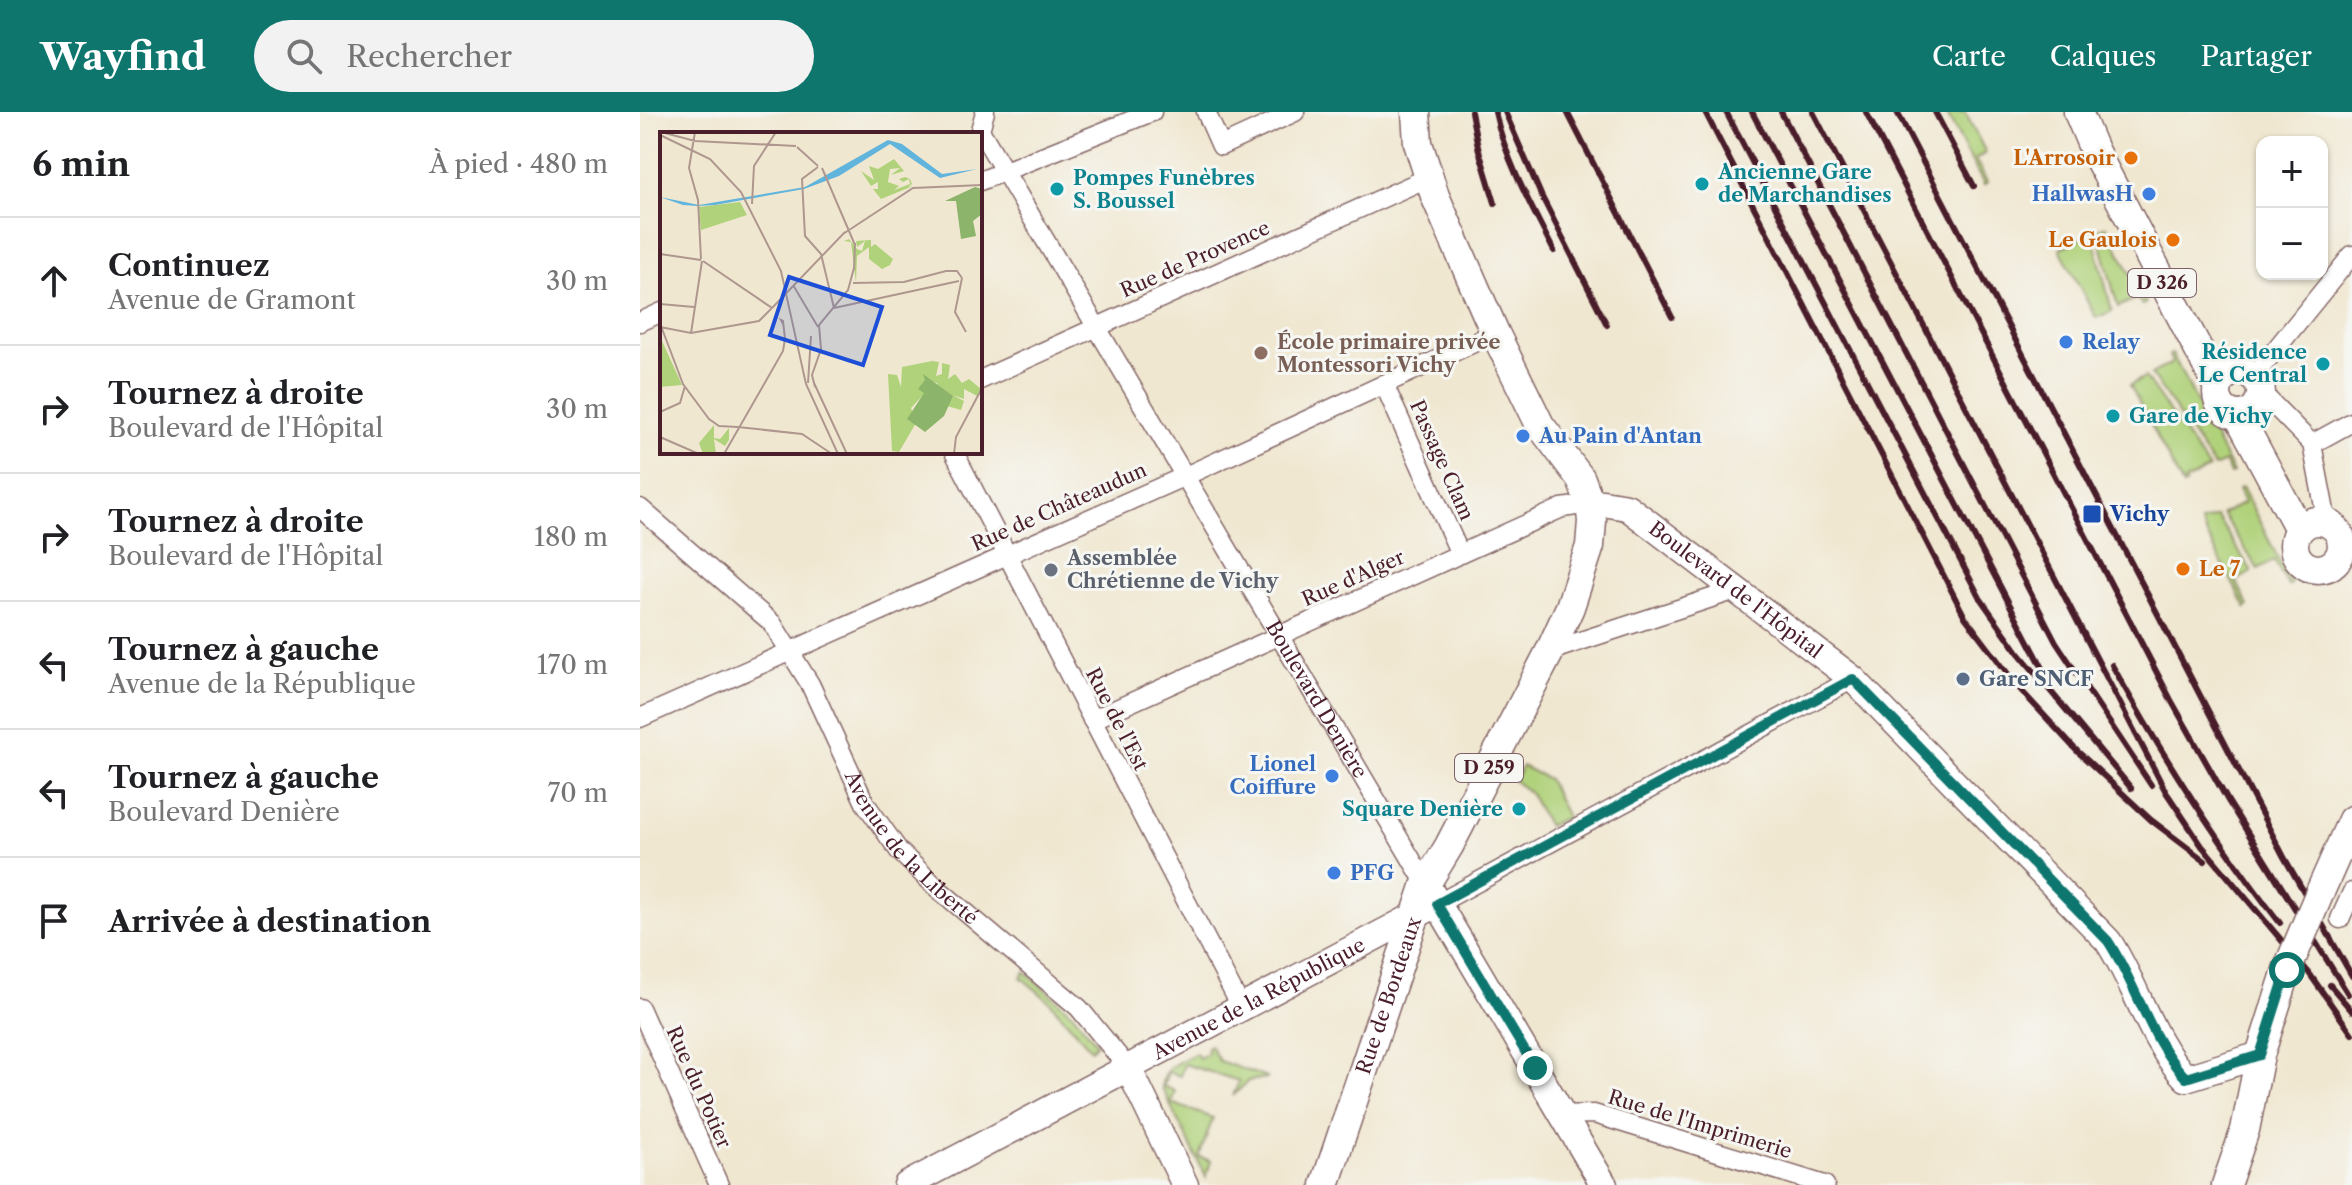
<!DOCTYPE html>
<html lang="fr">
<meta charset="utf-8">
<style>
:root{--surface:#fff;--page:#f2f2f2;--text:#202124;--muted:#757577;--line:#e0e0e0;--accent:#0f766e}
body{margin:0;font-family:"Libre Caslon Text",serif;background:var(--page);color:var(--text)}
.controls{position:absolute;right:24px;top:24px;display:grid;overflow:hidden;border-radius:16px;box-shadow:0 2px 6px #0004}
.controls button{width:72px;height:72px;display:grid;place-items:center;padding:0;border:0;border-bottom:2px solid var(--line);background:var(--surface);color:var(--text);font:40px sans-serif}
.stop{position:absolute;width:24px;height:24px;margin:-18px;border:6px solid #0f766e;border-radius:50%;background:#fff}
.stop.end{background:#0f766e;border-color:#fff;box-shadow:0 2px 8px #0008}
.list{margin:0;padding:0;list-style:none}
h2{display:flex;justify-content:space-between;align-items:center;height:104px;margin:0;padding:0 32px;font-size:34px}
h2 small{font-size:26px;font-weight:400;color:var(--muted)}
.list li{display:grid;grid-template-columns:52px 1fr auto;gap:24px;align-items:center;box-sizing:border-box;height:128px;padding:0 32px;border-top:2px solid var(--line)}
.list b{display:block;font-size:30px;white-space:nowrap}
.list p{margin:0;font-size:26px;white-space:nowrap;color:var(--muted)}
.list em{font-size:26px;font-style:normal;color:var(--muted)}
.icon{flex:none;width:44px;height:44px;fill:none;stroke:currentColor;stroke-width:2;stroke-linecap:round;stroke-linejoin:round}
.map{position:relative;flex:none;width:1712px;height:1073px;overflow:hidden}
header{display:flex;align-items:center;gap:48px;box-sizing:border-box;height:112px;padding:0 40px;background:var(--accent);color:#fff}
header strong{font-size:38px}
nav{display:flex;gap:44px;margin-inline-start:auto;font-size:28px}
.search{width:560px;height:72px;background:var(--page);display:flex;align-items:center;gap:20px;box-sizing:border-box;padding:0 28px;border-radius:44px;color:var(--muted);font-size:30px}
main{display:flex}
aside{flex:1;background:var(--surface)}
.map>svg:first-child{display:block}
</style>
<header>
<strong>Wayfind</strong>
<div class="search"><svg class="icon" aria-label="search" viewBox="0 0 24 24"><circle cx="10" cy="10" r="6"/><path d="M15 15l6 6"/></svg>Rechercher</div>
<nav><a>Carte</a><a>Calques</a><a>Partager</a></nav>
</header>
<main>
<aside>
<h2>6 min<small>À pied · 480 m</small></h2>
<ul class="list">
<li><svg class="icon" aria-label="ahead" viewBox="0 0 24 24"><path d="M12 20V5M6 11l6-6 6 6"/></svg><div><b>Continuez</b><p>Avenue de Gramont</p></div><em>30 m</em></li>
<li><svg class="icon" aria-label="right" viewBox="0 0 24 24"><path d="M7 20v-9h11M14 6l5 5-5 5"/></svg><div><b>Tournez à droite</b><p>Boulevard de l'Hôpital</p></div><em>30 m</em></li>
<li><svg class="icon" aria-label="right" viewBox="0 0 24 24"><path d="M7 20v-9h11M14 6l5 5-5 5"/></svg><div><b>Tournez à droite</b><p>Boulevard de l'Hôpital</p></div><em>180 m</em></li>
<li><svg class="icon" aria-label="left" viewBox="0 0 24 24"><path d="M17 20v-9H6M10 6l-5 5 5 5"/></svg><div><b>Tournez à gauche</b><p>Avenue de la République</p></div><em>170 m</em></li>
<li><svg class="icon" aria-label="left" viewBox="0 0 24 24"><path d="M17 20v-9H6M10 6l-5 5 5 5"/></svg><div><b>Tournez à gauche</b><p>Boulevard Denière</p></div><em>70 m</em></li>
<li><svg class="icon" aria-label="arrive" viewBox="0 0 24 24"><path d="M6 21V4h12l-3 4 3 4H6"/></svg><div><b>Arrivée à destination</b></div></li>
</ul>
</aside>
<div class="map">
<svg width="1712" height="1073" viewBox="0 0 1712 1073">
<rect width="100%" height="100%" fill="#f6f6f2"/>
<filter id="ink" filterUnits="userSpaceOnUse"><feTurbulence type="fractalNoise" baseFrequency=".0125" numOctaves="2"/><feDisplacementMap in="SourceGraphic" scale="16" xChannelSelector="R" yChannelSelector="G"/><feConvolveMatrix kernelMatrix="1 2 1 2 8 2 1 2 1" color-interpolation-filters="sRGB"/></filter>
<filter id="wash" filterUnits="userSpaceOnUse"><feTurbulence type="fractalNoise" baseFrequency=".006" numOctaves="4" result="noise"/><feDisplacementMap in="SourceGraphic" scale="32" xChannelSelector="R" yChannelSelector="G"/><feGaussianBlur stdDeviation="1.8" result="paint"/><feColorMatrix in="noise" values="0 0 0 0 0 0 0 0 0 0 0 0 0 0 0 0 0 1.4 0 .05"/><feComposite in="paint" operator="in"/></filter>
<g filter="url(#wash)">
<rect width="100%" height="100%" fill="#f0e7d0"/>
<g fill="#b0d27a" stroke="#7d7852" stroke-width="2">
<polygon points="1306,0 1325,0 1346,41 1335,47 1347,70 1344,73"/>
<polygon points="1466,114 1506,191 1502,193 1497,186 1478,195 1457,118"/>
<polygon points="1452,120 1472,199 1456,206 1420,137"/>
<polygon points="1532,242 1593,361 1590,362 1584,350 1574,355 1511,262 1532,251 1529,243"/>
<polygon points="1505,265 1569,357 1545,369 1546,372 1543,374 1490,273"/>
<polygon points="1602,375 1651,472 1648,474 1634,448 1618,457 1582,402 1604,391 1598,377"/>
<polygon points="1577,405 1612,460 1596,469 1609,494 1606,496 1560,410"/>
<polygon points="882,654 908,667 927,705 908,714 889,680 874,669"/>
<polygon points="385,860 433,902 457,931 451,937 409,889 381,865"/>
<path d="M570,933L579,949L628,966L608,969L593,984L599,969L544,952L540,964L528,960L523,974L535,979L531,991L573,1006L559,1045L571,1049L566,1065L522,976C520,955 540,950 556,941L559,946L568,941L566,936Z"/>
</g>
</g>
<g filter="url(#ink)">
<g fill="none" stroke-linecap="round" stroke-linejoin="round">
<defs>
<g id="street">
<path id="s1" d="M345,0L340,18L786,772"/>
<polyline points="566,0 581,34 655,0"/>
<polyline points="340,69 512,0"/>
<polyline points="0,210 22,200"/>
<polyline points="1614,264 1712,143"/>
<polyline points="340,268 787,66"/>
<polyline points="744,272 820,442"/>
<polyline points="1622,281 1672,332 1687,410"/>
<polyline points="1672,332 1712,310"/>
<polyline points="314,340 601,895"/>
<path id="s2" d="M0,396L132,511L170,572L225,691L259,739L297,776L439,896L489,957"/>
<polyline points="910,539 1096,478"/>
<polyline points="0,606 552,361 855,221"/>
<polyline points="452,608 922,396 950,392"/>
<polyline points="797,792 1213,567"/>
<polyline points="1700,807 1712,780"/>
<polyline points="0,896 79,1073"/>
<polyline points="922,1003 954,1002 1185,1073"/>
</g>
<g id="secondary">
<path id="s3" d="M950,392L963,391L987,395L1213,567L1468,829C1497,873 1510,929 1546,966L1620,943"/>
<polyline points="789,777 964,1073"/>
<polyline points="489,957 545,1073"/>
<path id="s4" d="M267,1073L797,792"/>
</g>
<g id="primary">
<polyline points="1438,0 1454,38 1578,275"/>
<circle cx="1599" cy="281" r="22"/>
<polyline points="1598,303 1659,417"/>
<circle cx="1678" cy="433" r="24"/>
<polyline points="1680,780 1712,708"/>
<path id="s5" d="M685,1073L786,772L809,734L910,539L930,495L950,434L952,409L950,392L941,367L900,313L855,221L795,84L778,31L776,0"/>
<polyline points="1586,1073 1605,1018 1620,943 1647,858"/>
</g>
</defs>
<use href="#street" stroke="#846565" stroke-width="21"/>
<use href="#secondary" stroke="#846565" stroke-width="29"/>
<use href="#primary" stroke="#846565" stroke-width="31"/>
<use href="#street" stroke="#fff" stroke-width="18"/>
<use href="#secondary" stroke="#fff" stroke-width="26"/>
<use href="#primary" stroke="#fff" stroke-width="28"/>
<g stroke="#4a1f2b" stroke-width="6">
<polyline points="831,0 838,35 855,91"/>
<path d="M855,0C866,49 891,94 914,139"/>
<polyline points="865,0 901,83 967,213"/>
<polyline points="927,0 1032,205"/>
<polyline points="1065,0 1325,505 1378,575 1435,637 1511,708 1565,749"/>
<polyline points="1086,0 1340,486 1378,540 1491,676"/>
<polyline points="1112,0 1406,562"/>
<polyline points="1141,0 1416,530 1511,673"/>
<polyline points="1173,0 1526,680 1562,734 1669,861 1712,922"/>
<polyline points="1226,0 1531,588 1588,689 1708,882"/>
<polyline points="1257,0 1644,745 1712,864"/>
<polyline points="1295,0 1334,74"/>
<path d="M1472,553C1522,643 1576,729 1640,811"/>
<polyline points="1690,873 1712,899"/>
</g>
<defs>
<polyline id="primary-bridge" points="1647,858 1680,780"/>
</defs>
<use href="#primary-bridge" stroke="#846565" stroke-width="31" stroke-linecap="butt"/>
<use href="#primary-bridge" stroke="#fff" stroke-width="28"/>
</g>
</g>
<g fill="none" stroke-linecap="round" stroke-linejoin="round" filter="url(#ink)">
<path stroke="#0f766e" stroke-width="10" d="M895,956L797,792L1213,567L1468,829C1497,873 1510,929 1546,966L1620,943L1647,858"/>
</g>
<g fill="#e8710a" stroke="#f6f6f2" stroke-width="3">
<circle cx="1491" cy="46" r="8"/>
<circle cx="1533" cy="128" r="8"/>
<circle cx="1543" cy="457" r="8"/>
</g>
<g fill="#0f9aa8" stroke="#f6f6f2" stroke-width="3">
<circle cx="1062" cy="72" r="8"/>
<circle cx="417" cy="77" r="8"/>
<circle cx="1683" cy="252" r="8"/>
<circle cx="1473" cy="304" r="8"/>
<circle cx="879" cy="697" r="8"/>
</g>
<g fill="#3f7fe0" stroke="#f6f6f2" stroke-width="3">
<circle cx="1509" cy="82" r="8"/>
<circle cx="1426" cy="230" r="8"/>
<circle cx="883" cy="324" r="8"/>
<circle cx="692" cy="664" r="8"/>
<circle cx="694" cy="761" r="8"/>
</g>
<circle fill="#8d6e63" stroke="#f6f6f2" stroke-width="3" cx="621" cy="241" r="8"/>
<rect fill="#1a4fb4" stroke="#f6f6f2" stroke-width="3" x="1442" y="392" width="20" height="20" rx="4"/>
<circle fill="#6b7280" stroke="#f6f6f2" stroke-width="3" cx="411" cy="458" r="8"/>
<circle fill="#5c6f8a" stroke="#f6f6f2" stroke-width="3" cx="1323" cy="567" r="8"/>
<g text-anchor="middle" stroke-width="6" stroke-linejoin="round" paint-order="stroke">
<g fill="#f6f6f2" stroke="#7e6067" stroke-width="2">
<rect x="1488" y="157" width="68" height="28" rx="6"/>
<rect x="815" y="642" width="68" height="28" rx="6"/>
</g>
<g font-size="18" font-weight="bold" fill="#4a1f2b">
<text x="1522" y="177">D 326</text>
<text x="849" y="662">D 259</text>
</g>
<g font-size="20" font-weight="bold" fill="#c56008" stroke="#f6f6f2" text-anchor="end">
<text x="1475" y="53">L'Arrosoir</text>
<text x="1517" y="135">Le Gaulois</text>
<text x="1559" y="464" text-anchor="start">Le 7</text>
</g>
<g font-size="20" font-weight="bold" fill="#0d838f" stroke="#f6f6f2" text-anchor="start">
<text x="1078" y="67">Ancienne Gare<tspan x="1078" dy="23">de Marchandises</tspan></text>
<text x="433" y="73">Pompes Funèbres<tspan x="433" dy="23">S. Boussel</tspan></text>
<text x="1667" y="247" text-anchor="end">Résidence<tspan x="1667" dy="23">Le Central</tspan></text>
<text x="1489" y="311">Gare de Vichy</text>
<text x="863" y="704" text-anchor="end">Square Denière</text>
</g>
<g font-size="20" font-weight="bold" fill="#366cbe" stroke="#f6f6f2" text-anchor="start">
<text x="1493" y="89" text-anchor="end">HallwasH</text>
<text x="1442" y="237">Relay</text>
<text x="899" y="331">Au Pain d'Antan</text>
<text x="676" y="659" text-anchor="end">Lionel<tspan x="676" dy="23">Coiffure</tspan></text>
<text x="710" y="768">PFG</text>
</g>
<g font-size="20" fill="#4a1f2b" stroke="#f6f6f2">
<text transform="translate(555 147) rotate(-24)" y="7">Rue de Provence</text>
<text transform="translate(802 348) rotate(66)" y="7">Passage Clam</text>
<text transform="translate(419 395) rotate(-24)" y="7">Rue de Châteaudun</text>
<text transform="translate(713 466) rotate(-24)" y="7">Rue d'Alger</text>
<text dy="7" stroke="none"><textPath href="#s3" startOffset="174">Boulevard de l'Hôpital</textPath></text>
<text dy="7" stroke="none"><textPath href="#s1" startOffset="680">Boulevard Denière</textPath></text>
<text transform="translate(477 607) rotate(63)" y="7">Rue de l'Est</text>
<text dy="7" stroke="none"><textPath href="#s2" startOffset="442">Avenue de la Liberté</textPath></text>
<text dy="7" stroke="none"><textPath href="#s5" startOffset="200">Rue de Bordeaux</textPath></text>
<text dy="7" stroke="none"><textPath href="#s4" startOffset="398">Avenue de la République</textPath></text>
<text transform="translate(59 975) rotate(66)" y="7">Rue du Potier</text>
<text transform="translate(1060 1012) rotate(17)" y="7">Rue de l'Imprimerie</text>
</g>
<g font-size="20" font-weight="bold" fill="#785e54" stroke="#f6f6f2" text-anchor="start">
<text x="637" y="237">École primaire privée<tspan x="637" dy="23">Montessori Vichy</tspan></text>
</g>
<g font-size="20" font-weight="bold" fill="#164399" stroke="#f6f6f2" text-anchor="start">
<text x="1470" y="409">Vichy</text>
</g>
<g font-size="20" font-weight="bold" fill="#5b616d" stroke="#f6f6f2" text-anchor="start">
<text x="427" y="453">Assemblée<tspan x="427" dy="23">Chrétienne de Vichy</tspan></text>
</g>
<g font-size="20" font-weight="bold" fill="#4e5e75" stroke="#f6f6f2" text-anchor="start">
<text x="1339" y="574">Gare SNCF</text>
</g>
</g>
<g transform="translate(20 20)">
<rect width="322" height="322" fill="#f0e7d0"/>
<path d="M234,27L244,39L231,43L240,36L230,37L228,50L239,54L234,58L250,52L249,47L243,50L239,47L245,45L250,47L252,52L248,55L253,54L221,67L213,57H218V50L211,54L201,39L214,48L209,34L218,37ZM80,70L87,83L41,98L39,75ZM189,107L197,117L202,119L205,109L197,115L196,109L211,108V115L215,112L233,127L230,133L222,137L209,127V115L197,124L196,150L191,110L184,109ZM0,196L2,209L22,253L0,255ZM272,229L279,230L276,244L282,242V231L290,233L288,247L295,242L302,251L309,247L321,257L317,264L304,257V267L293,263L304,269L301,278L287,274L277,251L266,248L265,261L251,276L256,291L239,320L232,319L228,242L237,243L241,255L242,235ZM54,293V306L60,307L69,296V308L65,314L54,307L56,322H43L39,311Z" fill="#b0d27a"/>
<path d="M315,55L322,57V82L313,89L316,104L301,107L296,69H285ZM263,242L293,264L284,284L265,300L247,287L264,261L258,257L265,248Z" fill="#8cb46a"/>
<path d="M228,8L242,12L282,42L317,37L280,46L230,12L179,44L144,57L55,73L37,74L23,73L0,65L39,73L145,55Z" fill="#61b4dc"/>
<path fill="none" stroke="#ae978e" stroke-width="2" d="M1,0L35,9L136,14M35,0L29,36L38,68L41,127M0,3L50,27L81,60L121,139L146,252L178,322M137,15L158,34M158,35L142,47L145,104L161,122L174,176M162,36L195,113M92,72L94,34L116,0M183,102L253,56L322,53M0,122L41,128M194,138L195,111M302,146L295,180L306,200M193,151L244,150L286,139H297L302,146M133,153L158,195M0,172L34,175M112,176L185,100M174,176L299,149M1,194L23,252L49,287L59,294L78,295M0,195L31,201L99,189L112,176L43,129M31,201L42,129M148,251L151,204M154,251L187,322M155,255L152,243L161,217L159,193L188,158L194,136M0,280L20,271L25,254M78,295L142,302L172,322M0,305L39,322M64,322L123,219L125,207L123,189L121,188L123,192M294,322L296,305L322,256"/>
<path fill="#1d4ed8" fill-opacity="0.15" stroke="#1d4ed8" stroke-width="4" d="M129,145L222,175L203,233L110,203Z"/>
<rect width="322" height="322" fill="none" stroke="#4a1f2b" stroke-width="4"/>
</g>
</svg>
<div class="controls">
<button>+</button>
<button>−</button>
</div>
<div class="stop" style="left:1647px;top:858px"></div>
<div class="stop end" style="left:895px;top:956px"></div>
</div>
</main>
